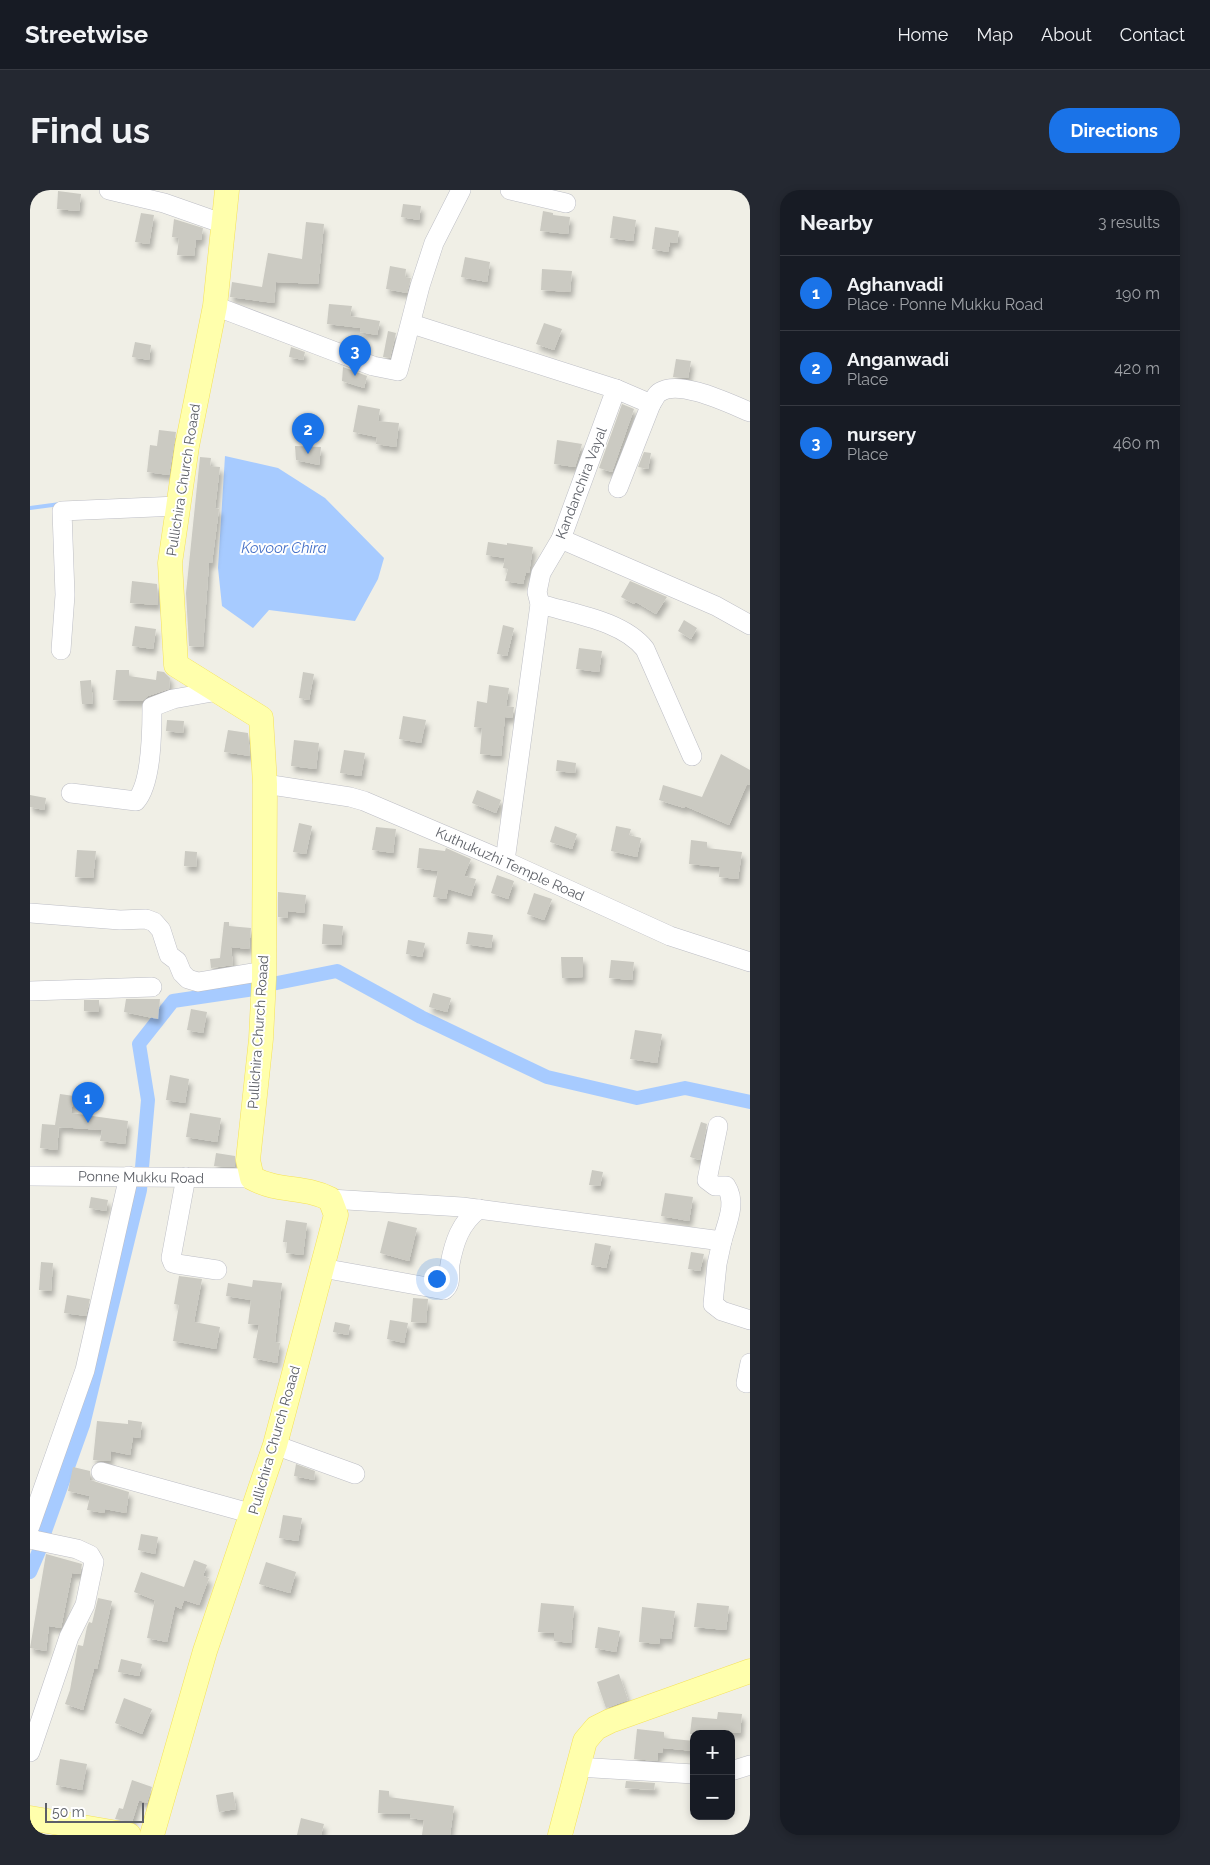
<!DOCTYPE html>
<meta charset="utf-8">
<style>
:root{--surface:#171b24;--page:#242831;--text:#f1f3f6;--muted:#9ea1a6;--line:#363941;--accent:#1a73e8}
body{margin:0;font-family:Raleway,sans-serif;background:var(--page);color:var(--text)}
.controls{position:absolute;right:15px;bottom:15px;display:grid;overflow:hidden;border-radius:10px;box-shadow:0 2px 8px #0003}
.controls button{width:45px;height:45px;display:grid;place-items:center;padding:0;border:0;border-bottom:1px solid var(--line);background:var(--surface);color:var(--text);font:25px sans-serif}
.scale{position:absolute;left:15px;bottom:12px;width:99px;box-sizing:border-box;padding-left:5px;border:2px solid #5d6067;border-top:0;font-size:14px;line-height:18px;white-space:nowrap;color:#5d6067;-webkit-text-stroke:4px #fff;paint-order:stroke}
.you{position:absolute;left:406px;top:1088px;width:18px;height:18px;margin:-12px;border:4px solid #fff;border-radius:50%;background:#1a73e8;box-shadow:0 0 0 8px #1a73e833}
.badge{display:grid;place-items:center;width:32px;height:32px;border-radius:50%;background:var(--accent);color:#fff;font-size:16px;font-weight:700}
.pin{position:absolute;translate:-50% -41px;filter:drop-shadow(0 1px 2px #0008)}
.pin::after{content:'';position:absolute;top:26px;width:18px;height:15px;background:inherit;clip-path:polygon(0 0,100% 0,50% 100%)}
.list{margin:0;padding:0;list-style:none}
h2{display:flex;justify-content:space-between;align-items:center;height:65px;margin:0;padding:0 20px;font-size:21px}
h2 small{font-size:16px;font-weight:400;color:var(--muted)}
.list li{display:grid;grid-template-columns:32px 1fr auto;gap:15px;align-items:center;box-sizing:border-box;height:75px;padding:0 20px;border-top:1px solid var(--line)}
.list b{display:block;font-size:19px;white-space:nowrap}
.list p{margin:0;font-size:16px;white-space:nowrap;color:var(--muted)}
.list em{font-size:16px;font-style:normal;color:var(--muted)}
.map{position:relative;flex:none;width:720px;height:1645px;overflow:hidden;border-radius:20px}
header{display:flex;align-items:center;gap:30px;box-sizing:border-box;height:70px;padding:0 25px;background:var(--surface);border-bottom:1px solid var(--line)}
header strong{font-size:24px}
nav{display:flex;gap:28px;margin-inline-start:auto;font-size:18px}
.intro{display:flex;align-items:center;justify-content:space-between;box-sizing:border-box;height:120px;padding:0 30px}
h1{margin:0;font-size:35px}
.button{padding:12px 22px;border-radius:20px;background:var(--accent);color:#fff;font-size:18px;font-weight:700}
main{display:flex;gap:30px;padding:0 30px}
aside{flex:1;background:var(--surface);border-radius:20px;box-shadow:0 2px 8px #0003}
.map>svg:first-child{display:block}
</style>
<header>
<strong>Streetwise</strong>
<nav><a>Home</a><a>Map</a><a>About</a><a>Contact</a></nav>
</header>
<div class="intro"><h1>Find us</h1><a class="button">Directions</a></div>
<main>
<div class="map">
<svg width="720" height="1645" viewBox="0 0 720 1645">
<defs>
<filter id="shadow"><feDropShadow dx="3" dy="5.5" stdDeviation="2.5" flood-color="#0004"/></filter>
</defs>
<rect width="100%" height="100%" fill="#f0efe6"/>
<polygon fill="#a7cbff" points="195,266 248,278 295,308 354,368 348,389 325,431 239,420 223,438 192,416 188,378"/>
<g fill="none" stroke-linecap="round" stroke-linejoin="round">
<polyline stroke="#a7cbff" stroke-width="4" points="0,318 30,314"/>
<g stroke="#a7cbff" stroke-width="14">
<polyline points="242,794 307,781 391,827 517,887 607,908 655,898 720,912"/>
<polyline points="14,1344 53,1235 110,1000 118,910 109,854 143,811 224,799"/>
<polyline points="0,1382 9,1361"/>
</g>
</g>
<g fill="#cbcac2" filter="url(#shadow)">
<polygon points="28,1 51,4 49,21 27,19"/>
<polygon points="373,14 391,16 389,30 371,27"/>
<polygon points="513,21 523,23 523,25 540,27 538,44 510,41"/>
<polygon points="111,23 124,25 119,54 105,52"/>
<polygon points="583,26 606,30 603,51 580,48"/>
<polygon points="144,29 173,38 171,50 166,50 164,66 147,65 149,48 142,47"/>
<polygon points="276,32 294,34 288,94 246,92 244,113 200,107 202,92 232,97 238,63 272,69"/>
<polygon points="625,37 649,41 647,53 640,52 638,62 622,59"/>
<polygon points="435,67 460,72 457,92 431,87"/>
<polygon points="360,76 376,79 375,87 381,88 377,103 356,99"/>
<polygon points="512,79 542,81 540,102 511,100"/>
<polygon points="299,114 322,116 320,126 350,131 347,145 330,142 331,138 297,134"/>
<polygon points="514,133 532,139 524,160 506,154"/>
<polygon points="358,141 366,143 360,168 353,167"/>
<polygon points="105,152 121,155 119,170 102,167"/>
<polygon points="261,157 275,162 273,170 259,167"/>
<polygon points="646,169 661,171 658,188 643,187"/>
<polygon points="313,177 337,186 334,198 312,191"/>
<polygon points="592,214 604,219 582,282 569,278"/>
<polygon points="328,215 350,219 348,231 369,233 366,257 346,254 347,247 323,242"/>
<polygon points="129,240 146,242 139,285 117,282 120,255 127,256"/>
<polygon points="527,250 552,254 545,277 524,274"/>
<polygon points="265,256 291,257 289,275 266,270"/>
<polygon points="614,262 621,263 618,279 608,277"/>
<polygon points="170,267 181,268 180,276 190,277 185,318 189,319 182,373 179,373 173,457 159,456 156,403"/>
<polygon points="458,352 477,355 477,353 503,357 499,383 496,382 493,394 475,391 478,379 473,378 475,368 456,365"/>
<polygon points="102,391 127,394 128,415 100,413"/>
<polygon points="600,391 637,407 626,424 606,412 604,414 591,407"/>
<polygon points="654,430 667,438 661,449 648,441"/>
<polygon points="473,435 484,438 477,466 467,464"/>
<polygon points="105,436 126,439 123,459 102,456"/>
<polygon points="549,458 572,461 569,482 546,479"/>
<polygon points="86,480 99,480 99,486 126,490 127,481 134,482 140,488 139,499 118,506 112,511 83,510"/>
<polygon points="273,482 284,484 279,510 269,508"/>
<polygon points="61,490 63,514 52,514 50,491"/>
<polygon points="459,495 479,498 476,516 484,517 482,528 475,527 471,566 450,564 452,538 444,537 447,511 457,513"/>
<polygon points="373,526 396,530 391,553 369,549"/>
<polygon points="137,530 154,531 153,543 136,541"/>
<polygon points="198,540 218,543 220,566 194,562"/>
<polygon points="264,550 289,553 286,579 261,576"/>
<polygon points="314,560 335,563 331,586 310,583"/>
<polygon points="691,564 720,580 720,595 717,594 699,635 655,616 654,618 629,610 633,595 672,607"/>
<polygon points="527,570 546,573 545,583 526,581"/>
<polygon points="447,600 471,610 466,623 442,613"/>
<polygon points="0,605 16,608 14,620 0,617"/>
<polygon points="269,633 282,636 276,664 263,662"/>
<polygon points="525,636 547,644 542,659 520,652"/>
<polygon points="586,636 601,639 599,645 611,648 607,667 581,661"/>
<polygon points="346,637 366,639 363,663 342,660"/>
<polygon points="661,650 677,652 677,658 712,662 708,689 689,687 690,677 659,674"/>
<polygon points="389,658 415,661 416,658 441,669 434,686 446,689 441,706 418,699 416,709 403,707 408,681 387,678"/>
<polygon points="47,660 66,661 63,688 45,687"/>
<polygon points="155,661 167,662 166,677 154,676"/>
<polygon points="467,685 484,691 478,709 461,703"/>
<polygon points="248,702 276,705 274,723 258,721 258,728 248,727"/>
<polygon points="504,703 522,709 514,730 497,724"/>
<polygon points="194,732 199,732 199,736 221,738 219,759 201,757 203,775 181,778 180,769 190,768"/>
<polygon points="293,734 313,736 311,755 292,754"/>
<polygon points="438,742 463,745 461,758 436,754"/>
<polygon points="378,750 395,753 392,767 376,764"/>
<polygon points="531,767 553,767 553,787 532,788"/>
<polygon points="581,770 604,772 602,790 579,788"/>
<polygon points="403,803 421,808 417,822 399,817"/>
<polygon points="96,809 130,809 128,829 94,822"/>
<polygon points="54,810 69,810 69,822 54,821"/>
<polygon points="161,819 177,822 173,843 157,840"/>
<polygon points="605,840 632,844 627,873 600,869"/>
<polygon points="140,885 159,889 155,913 136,910"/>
<polygon points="30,904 44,906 41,923 98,931 95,954 70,951 72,940 29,937 27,960 10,958 12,934 25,935"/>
<polygon points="160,923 191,928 187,952 156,947"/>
<polygon points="671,932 677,934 670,970 660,967"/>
<polygon points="186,963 205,966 205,977 184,976"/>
<polygon points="562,980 573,982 570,996 559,995"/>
<polygon points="635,1003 663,1007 659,1031 631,1026"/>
<polygon points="61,1007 78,1010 76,1021 59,1018"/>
<polygon points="256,1030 277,1033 273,1065 256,1063 257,1052 253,1052"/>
<polygon points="358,1031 387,1038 379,1071 350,1063"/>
<polygon points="565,1053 581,1056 576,1078 561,1075"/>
<polygon points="661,1062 674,1064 670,1081 658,1079"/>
<polygon points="11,1072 23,1073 21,1101 9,1100"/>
<polygon points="149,1086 172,1089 164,1132 190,1137 186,1159 143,1151 149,1115 144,1114"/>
<polygon points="223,1090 252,1093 245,1152 250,1153 247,1173 223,1168 229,1135 218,1134 221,1110 196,1106 198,1093 222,1097"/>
<polygon points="37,1105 60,1109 56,1126 34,1123"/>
<polygon points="383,1108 398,1109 396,1133 381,1132"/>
<polygon points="360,1130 378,1133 374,1153 357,1149"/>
<polygon points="305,1132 320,1135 318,1145 303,1142"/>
<polygon points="98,1230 112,1232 110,1248 103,1247 100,1265 81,1261 80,1271 63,1270 67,1231 98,1234"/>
<polygon points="266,1274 285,1281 284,1290 264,1286"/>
<polygon points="43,1277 60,1281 60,1290 99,1302 96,1323 75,1319 74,1323 57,1320 60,1306 38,1301"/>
<polygon points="253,1325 272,1328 268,1351 249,1348"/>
<polygon points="111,1344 128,1347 125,1364 108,1360"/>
<polygon points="16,1364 52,1374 50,1384 42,1383 31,1438 19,1436 16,1461 0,1458"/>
<polygon points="164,1370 177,1375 173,1386 179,1388 169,1415 154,1410 151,1419 145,1416 137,1452 117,1448 125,1410 104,1402 111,1382 154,1397"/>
<polygon points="236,1372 266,1382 260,1403 229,1394"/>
<polygon points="68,1408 82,1411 67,1479 64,1479 53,1520 35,1514 40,1500 47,1460 48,1455 53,1456 57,1437 59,1432 62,1433"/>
<polygon points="511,1413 544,1416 541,1453 524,1451 524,1443 508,1442"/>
<polygon points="667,1413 699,1416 696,1440 664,1437"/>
<polygon points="612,1417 645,1421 641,1449 630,1448 629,1454 609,1452"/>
<polygon points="568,1437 590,1441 586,1462 565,1458"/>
<polygon points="91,1469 112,1474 109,1486 88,1482"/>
<polygon points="589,1484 598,1510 576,1518 567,1492"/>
<polygon points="94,1508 122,1519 112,1544 85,1533"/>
<polygon points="688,1522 712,1524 710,1543 679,1540 679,1544 660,1544 662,1527 687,1529"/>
<polygon points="607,1539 634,1542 634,1548 664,1551 664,1561 633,1558 632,1563 628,1563 627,1571 604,1569"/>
<polygon points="30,1569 57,1574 52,1600 26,1595"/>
<polygon points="102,1590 122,1597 117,1613 109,1610 102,1632 85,1629 89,1618 93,1619"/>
<polygon points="596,1591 625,1593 624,1600 595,1598"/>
<polygon points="349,1600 359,1601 359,1607 424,1616 420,1645 392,1645 394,1630 380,1628 381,1624 348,1623"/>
<polygon points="203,1602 206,1619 189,1622 186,1605"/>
<polygon points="271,1628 294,1634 291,1645 267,1645"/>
</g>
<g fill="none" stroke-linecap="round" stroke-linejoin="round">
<defs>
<g id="minor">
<polyline points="79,0 134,13 194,34"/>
<polyline points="480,0 536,13"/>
<polyline points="185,116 343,176 368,181 390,96 404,53 431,0"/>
<path d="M382,134L586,199L621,214C624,210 626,204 630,202C650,189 700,214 720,222"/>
<polyline points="588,298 621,214"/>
<polyline points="531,349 686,416 720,435"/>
<path d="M510,414C544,424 593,431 615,459L662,566"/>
<polyline points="31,460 35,405 32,321 148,316"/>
<polyline points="235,594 320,607 334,611 475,671 640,746 720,772"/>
<path d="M41,603L106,611C122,593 122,541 122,517L143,509L188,501"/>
<polyline points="475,671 510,414 507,402 511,383 531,349 586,199"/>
<polyline points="0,723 90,730 116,729 124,732 131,740 139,765 147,771 152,783 158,789 168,792 234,781"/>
<polyline points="0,801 122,797"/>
<path d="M688,936L677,990L685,996H696C707,1013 697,1032 692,1051"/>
<polyline points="0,986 222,988"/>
<polyline points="156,987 141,1068 143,1073 147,1074 187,1080"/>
<polyline points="300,1009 432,1017 692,1051 687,1074 683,1114 692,1121 720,1130"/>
<path d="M292,1078L414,1100C423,1093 418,1084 420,1074C424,1053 430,1033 449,1019"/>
<polyline points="716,1193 720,1173"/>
<polyline points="245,1255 325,1284"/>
<polyline points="71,1282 223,1324"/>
<polyline points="0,1336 55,1180 99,986"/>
<polyline points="0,1346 4,1350 47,1359 60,1365 64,1372 55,1415 39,1447 0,1562"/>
<polyline points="547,1577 664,1584"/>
<polyline points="701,1581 720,1575"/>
</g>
<g id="major">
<polyline points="0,1628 99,1645"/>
<path d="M122,1645L175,1461L245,1255L306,1025L300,1009C272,995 250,1003 222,988L218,970L231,849L234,789L235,594L231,528L146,475L140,373L157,256L185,116L197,0"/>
<polyline points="530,1645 555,1551 566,1538 580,1531 720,1481"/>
</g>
</defs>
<use href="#minor" stroke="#bdbec5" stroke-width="20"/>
<use href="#major" stroke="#f5e25a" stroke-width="25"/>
<use href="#minor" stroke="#fff" stroke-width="19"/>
<use href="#major" stroke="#ffffac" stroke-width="24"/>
</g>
<g text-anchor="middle" stroke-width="4" stroke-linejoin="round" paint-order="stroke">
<g font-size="14" fill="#5d6067" stroke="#fff">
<text transform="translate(153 290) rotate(-81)" y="5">Pullichira Church Roaad</text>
<text transform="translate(551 293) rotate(-69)" y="5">Kandanchira Vayal</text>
<text transform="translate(480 674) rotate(24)" y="5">Kuthukuzhi Temple Road</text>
<text transform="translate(228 842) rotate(-86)" y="5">Pullichira Church Roaad</text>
<text transform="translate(111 987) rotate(1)" y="5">Ponne Mukku Road</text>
<text transform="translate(244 1250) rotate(-74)" y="5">Pullichira Church Roaad</text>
</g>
<g font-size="15" font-style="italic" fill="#4570c7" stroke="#fff">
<text x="254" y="363">Kovoor Chira</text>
</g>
</g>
</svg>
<div class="controls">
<button>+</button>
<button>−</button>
</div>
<div class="scale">50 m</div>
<div class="you"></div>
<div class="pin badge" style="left:58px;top:933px">1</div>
<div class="pin badge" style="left:278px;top:264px">2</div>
<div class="pin badge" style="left:325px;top:186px">3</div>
</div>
<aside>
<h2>Nearby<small>3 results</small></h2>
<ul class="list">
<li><span class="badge">1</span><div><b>Aghanvadi</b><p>Place · Ponne Mukku Road</p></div><em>190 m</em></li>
<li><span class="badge">2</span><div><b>Anganwadi</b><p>Place</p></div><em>420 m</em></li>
<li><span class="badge">3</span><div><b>nursery</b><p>Place</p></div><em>460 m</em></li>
</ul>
</aside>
</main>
